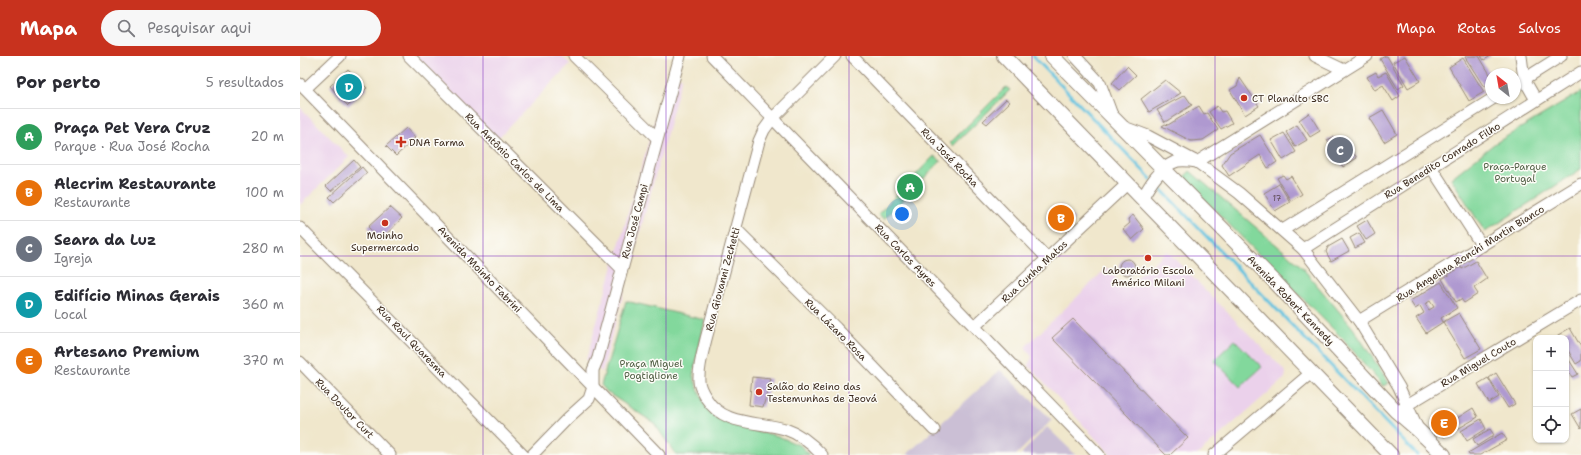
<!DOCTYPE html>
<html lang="pt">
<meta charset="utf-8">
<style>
:root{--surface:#fff;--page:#f7f7f7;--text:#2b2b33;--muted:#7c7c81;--line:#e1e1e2;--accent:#c8321e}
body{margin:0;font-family:"Shantell Sans",sans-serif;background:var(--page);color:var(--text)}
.controls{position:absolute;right:12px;bottom:12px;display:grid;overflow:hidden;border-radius:8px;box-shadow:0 1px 3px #0004}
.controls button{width:36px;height:36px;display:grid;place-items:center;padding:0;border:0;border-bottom:1px solid var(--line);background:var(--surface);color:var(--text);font:20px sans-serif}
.compass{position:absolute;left:1185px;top:12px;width:36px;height:36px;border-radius:50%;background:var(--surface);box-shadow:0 1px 3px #0004;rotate:329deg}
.you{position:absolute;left:602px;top:158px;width:14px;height:14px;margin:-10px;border:3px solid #fff;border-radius:50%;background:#1a73e8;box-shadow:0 0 0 6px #1a73e833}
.badge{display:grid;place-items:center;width:26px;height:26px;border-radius:50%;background:var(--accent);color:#fff;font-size:13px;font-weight:700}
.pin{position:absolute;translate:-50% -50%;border:2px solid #fff;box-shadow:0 1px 4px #0006}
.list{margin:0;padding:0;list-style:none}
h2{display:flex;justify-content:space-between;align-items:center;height:52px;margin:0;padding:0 16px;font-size:17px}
h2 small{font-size:13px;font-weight:400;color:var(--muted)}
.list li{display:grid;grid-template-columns:26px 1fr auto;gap:12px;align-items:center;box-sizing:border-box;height:56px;padding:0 16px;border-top:1px solid var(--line)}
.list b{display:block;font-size:15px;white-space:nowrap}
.list p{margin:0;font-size:13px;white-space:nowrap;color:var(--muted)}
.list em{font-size:13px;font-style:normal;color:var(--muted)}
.icon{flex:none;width:22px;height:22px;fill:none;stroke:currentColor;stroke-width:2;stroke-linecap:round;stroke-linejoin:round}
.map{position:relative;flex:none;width:1281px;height:399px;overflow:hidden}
header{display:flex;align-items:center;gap:24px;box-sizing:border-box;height:56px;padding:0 20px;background:var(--accent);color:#fff}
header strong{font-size:19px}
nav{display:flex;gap:22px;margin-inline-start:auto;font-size:14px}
.search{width:280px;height:36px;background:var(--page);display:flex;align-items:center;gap:10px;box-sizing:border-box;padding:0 14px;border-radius:22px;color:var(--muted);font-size:15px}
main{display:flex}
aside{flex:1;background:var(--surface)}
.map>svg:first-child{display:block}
</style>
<header>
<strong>Mapa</strong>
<div class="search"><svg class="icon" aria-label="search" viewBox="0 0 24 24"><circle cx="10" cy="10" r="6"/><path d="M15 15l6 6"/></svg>Pesquisar aqui</div>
<nav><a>Mapa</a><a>Rotas</a><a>Salvos</a></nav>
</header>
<main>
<aside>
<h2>Por perto<small>5 resultados</small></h2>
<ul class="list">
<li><span class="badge" style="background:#2e9e5b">A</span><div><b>Praça Pet Vera Cruz</b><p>Parque · Rua José Rocha</p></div><em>20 m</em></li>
<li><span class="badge" style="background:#e8710a">B</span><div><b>Alecrim Restaurante</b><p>Restaurante</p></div><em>100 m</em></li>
<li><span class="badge" style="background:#6b7280">C</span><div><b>Seara da Luz</b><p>Igreja</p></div><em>280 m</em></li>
<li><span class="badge" style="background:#0f9aa8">D</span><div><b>Edifício Minas Gerais</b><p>Local</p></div><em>360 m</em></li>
<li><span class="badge" style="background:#e8710a">E</span><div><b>Artesano Premium</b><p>Restaurante</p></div><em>370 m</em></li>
</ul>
</aside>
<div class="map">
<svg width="1281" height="399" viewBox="0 0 1281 399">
<rect width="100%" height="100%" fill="#fdfcf7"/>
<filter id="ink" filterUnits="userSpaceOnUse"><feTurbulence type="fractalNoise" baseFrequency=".025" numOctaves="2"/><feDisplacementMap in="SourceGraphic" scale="8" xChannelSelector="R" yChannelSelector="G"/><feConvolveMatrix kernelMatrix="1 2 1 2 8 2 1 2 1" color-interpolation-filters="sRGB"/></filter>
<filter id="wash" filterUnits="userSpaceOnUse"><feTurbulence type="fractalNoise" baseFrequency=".012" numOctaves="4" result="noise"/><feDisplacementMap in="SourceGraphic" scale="16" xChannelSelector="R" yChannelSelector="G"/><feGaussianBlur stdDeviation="0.9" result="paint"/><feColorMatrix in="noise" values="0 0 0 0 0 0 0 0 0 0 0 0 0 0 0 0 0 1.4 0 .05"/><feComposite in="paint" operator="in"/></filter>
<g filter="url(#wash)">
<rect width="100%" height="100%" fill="#f0e7cc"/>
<g fill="#ebd1eb">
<polygon points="116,0 262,0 270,8 197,83"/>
<polygon points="382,21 302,316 286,304 367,22"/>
<polygon points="0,51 49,101 0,149"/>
<polygon points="867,195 986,316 985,322 897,399 811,399 728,309 732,301 725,291 807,212 825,232"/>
</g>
<g fill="#cbbfd5">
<polygon points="700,314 752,364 716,399 606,399"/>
<polygon points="747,371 776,399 720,399"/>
</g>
<g fill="#82d89c" stroke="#5e815d">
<polygon points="706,31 710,34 653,90 650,87"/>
<polygon points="1281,36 1281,113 1185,176 1151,122 1194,88"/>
<polygon points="634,100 641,105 584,163 578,158"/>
<polygon points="890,115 1000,209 1053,272 1089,327 1083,330 1043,283 883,122"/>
<polygon points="326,245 405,264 393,320 405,350 412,358 422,365 435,370 478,380 501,390 509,399 376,399 354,367 308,337 301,329"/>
<polygon points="935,284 962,311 940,331 914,304"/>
</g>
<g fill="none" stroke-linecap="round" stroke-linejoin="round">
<g stroke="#62c3e0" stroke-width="3">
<polyline points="733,0 851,123"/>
<polyline points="855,127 1117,399"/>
</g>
</g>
<g id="blocks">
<g fill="#af99d0" fill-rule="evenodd">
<polygon points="1085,0 1087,0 1104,29 1098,33 1080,3"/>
<polygon points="1105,0 1120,25 1108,32 1093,6"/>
<polygon points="1167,0 1179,0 1191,20 1191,27 1184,31 1165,1"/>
<polygon points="1181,0 1191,0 1184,4"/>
<polygon points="1163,2 1184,36 1169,45 1149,11"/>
<polygon points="827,10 836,19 820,34 812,27"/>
<polygon points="48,13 67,32 48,50 30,30"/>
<polygon points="1076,16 1078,20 1086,16 1100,40 1093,45 1083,29 1075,34 1067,21"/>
<polygon points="940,22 959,50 945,59 930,34 937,30"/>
<polygon points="865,24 881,37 849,56 841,43"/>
<polygon points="885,39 892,49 865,66 857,54"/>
<polygon points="706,43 710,46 687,68 683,65"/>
<polygon points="899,50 904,58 907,57 918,74 903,84 891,85 862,70 865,68 868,69"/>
<polygon points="917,50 921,56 925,55 932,67 921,73 909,56"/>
<polygon points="1083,54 1097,78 1084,86 1069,62"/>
<polygon points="1009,57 1020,75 1010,81 999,64"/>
<polygon points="997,69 1007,84 995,91 986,76"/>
<polygon points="106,72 115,82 96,100 86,90"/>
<polygon points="984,77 996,96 983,104 971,84"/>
<polygon points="960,79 977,106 968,112 960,99 929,120 922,109 930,97"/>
<polygon points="1034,81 1038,88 1042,86 1050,99 1053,96 1057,102 1043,111 1027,84"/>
<polygon points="54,104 60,111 31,135 26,130"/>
<polygon points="62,111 67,117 34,146 29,141"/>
<polygon points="983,119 986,123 991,120 1002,138 991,145 977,122"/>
<polygon points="979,128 990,146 975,155 964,137"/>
<polygon points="761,149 774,163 763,175 749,161"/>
<polygon points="90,151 102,162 81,184 68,171"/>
<polygon points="833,159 844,173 832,184 823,173 830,167 828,163"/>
<polygon points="1067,164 1075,178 1066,184 1057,170"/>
<polygon points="1059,177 1065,187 1055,192 1050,182"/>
<polygon points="1042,183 1049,195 1031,205 1026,196 1027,193 1028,191"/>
<circle cx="827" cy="211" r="8"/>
<polygon points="1176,205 1187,223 1174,232 1178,238 1164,247 1161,243 1156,246 1142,223 1161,211 1162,213"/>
<path d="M1141,226L1157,252L1141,262L1143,266L1126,277L1116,262L1124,257L1120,250L1115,253L1110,245ZM1130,245L1134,251L1129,254L1125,248Z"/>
<polygon points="1159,257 1181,293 1165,302 1143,266"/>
<polygon points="773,263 888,382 870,399 866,399 752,282"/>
<polygon points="1270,272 1281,291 1281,305 1276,308 1266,291 1266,282 1260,282 1258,279"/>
<polygon points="1266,299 1278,318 1272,321 1266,312"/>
<polygon points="1196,317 1215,348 1208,352 1189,322"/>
<polygon points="452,321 471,323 463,351 449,349"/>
<polygon points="1188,322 1199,341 1189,347 1178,328"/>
<polygon points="1173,352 1178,361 1144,381 1140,373"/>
<polygon points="1281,353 1281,373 1272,358"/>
<polygon points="1181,363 1186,373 1167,385 1161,375"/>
<polygon points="1190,373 1194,379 1177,390 1173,383"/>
<polygon points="1202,377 1207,384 1180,399 1169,399 1168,397"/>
</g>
</g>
</g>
<g filter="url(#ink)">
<use href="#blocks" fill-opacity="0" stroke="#968875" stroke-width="1"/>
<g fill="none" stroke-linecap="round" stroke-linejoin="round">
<defs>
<g id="minor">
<polyline points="109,0 321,212"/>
<polyline points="274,0 357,82"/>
<polyline points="412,0 799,399"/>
<polyline points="552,0 747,202"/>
<polyline points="775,0 800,27 812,59"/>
<polyline points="1015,0 1044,14"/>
<polyline points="1221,0 1224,23 1236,44"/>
<polyline points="0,28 359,399"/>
<polyline points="1215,29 1261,0"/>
<polyline points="5,33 40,0"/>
<polyline points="824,71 848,80 897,106 939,137 1003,193 1059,265 1099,331 1118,373"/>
<polyline points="1131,111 1182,190"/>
<path d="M842,143C849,129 862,109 878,105C885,104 891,105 897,106L1067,0"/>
<polyline points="0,172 223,399"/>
<polyline points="436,173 536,272 634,374"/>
<polyline points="983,174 1194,42"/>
<polyline points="1003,193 1281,16"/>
<polyline points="1059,265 1281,128"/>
<polyline points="675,270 828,127"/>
<polyline points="0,306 90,399"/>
<polyline points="1102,352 1281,244"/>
<polyline points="232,399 268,362 289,343 293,331 293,314 298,302 380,0"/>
<path d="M522,399C512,388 500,378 485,373C457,365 423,370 406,342C403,337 399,331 399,325C398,311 403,296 406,283L459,85L464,74L472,63L535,0"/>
<polyline points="914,399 1011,317"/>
</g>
<g id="major">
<polyline points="704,0 1091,399"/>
<polyline points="752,0 975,226 1096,355 1118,374 1144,399"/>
</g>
</defs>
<use href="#minor" stroke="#968875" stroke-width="13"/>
<use href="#major" stroke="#968875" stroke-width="16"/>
<use href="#minor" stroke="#fff" stroke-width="11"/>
<use href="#major" stroke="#fff" stroke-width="14"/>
</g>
</g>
<path fill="none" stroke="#7b2cbf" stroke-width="1" stroke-opacity="0.55" d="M183,0V399M366,0V399M549,0V399M732,0V399M915,0V399M1098,0V399M0,200H1281"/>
<g fill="#c8321e" stroke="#fdfcf7" stroke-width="1.5">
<circle cx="944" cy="42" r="4"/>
<path d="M99 80h4v4h4v4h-4v4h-4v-4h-4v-4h4z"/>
<circle cx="85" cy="167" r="4"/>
<circle cx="848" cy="202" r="4"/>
<circle cx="459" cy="336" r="4"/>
</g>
<g text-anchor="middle" stroke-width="3" stroke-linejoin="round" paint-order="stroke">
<g font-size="8" fill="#58464a">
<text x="977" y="145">17</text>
</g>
<g font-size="10" fill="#3b2a1e" stroke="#fdfcf7" text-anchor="start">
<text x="952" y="46">CT Planalto SBC</text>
<text x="109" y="90">DNA Farma</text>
<text x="85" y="183" text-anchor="middle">Moinho<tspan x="85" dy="12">Supermercado</tspan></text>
<text x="848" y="218" text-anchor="middle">Laboratório Escola<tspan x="848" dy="12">Américo Milani</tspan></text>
<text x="467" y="334">Salão do Reino das<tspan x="467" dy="12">Testemunhas de Jeová</tspan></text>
</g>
<g font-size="10" fill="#3b2a1e" stroke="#fdfcf7">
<text transform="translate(650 101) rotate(46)" y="4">Rua José Rocha</text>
<text transform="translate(1142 104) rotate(-32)" y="4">Rua Benedito Conrado Filho</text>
<text transform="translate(215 106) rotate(45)" y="4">Rua Antônio Carlos de Lima</text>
<text transform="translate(334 165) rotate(-75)" y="4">Rua José Campi</text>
<text transform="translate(1170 197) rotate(-32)" y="4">Rua Angelina Ronchi Martin Bianco</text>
<text transform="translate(606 199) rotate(46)" y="4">Rua Carlos Ayres</text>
<text transform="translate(180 213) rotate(46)" y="4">Avenida Moinho Fabrini</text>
<text transform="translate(734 215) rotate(-43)" y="4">Rua Cunha Matos</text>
<text transform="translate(422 223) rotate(-75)" y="4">Rua Giovanni Zechetti</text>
<text transform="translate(991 244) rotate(46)" y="4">Avenida Robert Kennedy</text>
<text transform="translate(536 273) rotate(45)" y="4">Rua Lázaro Rosa</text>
<text transform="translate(112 285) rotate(46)" y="4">Rua Raul Quaresma</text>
<text transform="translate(1178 306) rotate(-31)" y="4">Rua Miguel Couto</text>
<text transform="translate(45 352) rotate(46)" y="4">Rua Doutor Curt</text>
</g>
<g font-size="10" fill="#505e44" stroke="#fdfcf7">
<text x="1215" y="114">Praça-Parque<tspan x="1215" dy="12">Portugal</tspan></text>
<text x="351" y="311">Praça Miguel<tspan x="351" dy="12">Pogtiglione</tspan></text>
</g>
</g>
</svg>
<div class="controls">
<button>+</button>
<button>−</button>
<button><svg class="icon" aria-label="locate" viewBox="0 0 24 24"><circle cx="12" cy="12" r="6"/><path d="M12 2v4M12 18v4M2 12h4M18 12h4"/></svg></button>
</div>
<svg class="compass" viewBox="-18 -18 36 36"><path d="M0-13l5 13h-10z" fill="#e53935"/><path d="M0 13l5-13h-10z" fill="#7c7c81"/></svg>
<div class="you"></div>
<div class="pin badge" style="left:610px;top:131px;background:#2e9e5b">A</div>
<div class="pin badge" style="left:761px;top:162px;background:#e8710a">B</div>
<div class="pin badge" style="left:1040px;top:94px;background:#6b7280">C</div>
<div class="pin badge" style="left:49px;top:31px;background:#0f9aa8">D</div>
<div class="pin badge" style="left:1144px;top:367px;background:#e8710a">E</div>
</div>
</main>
